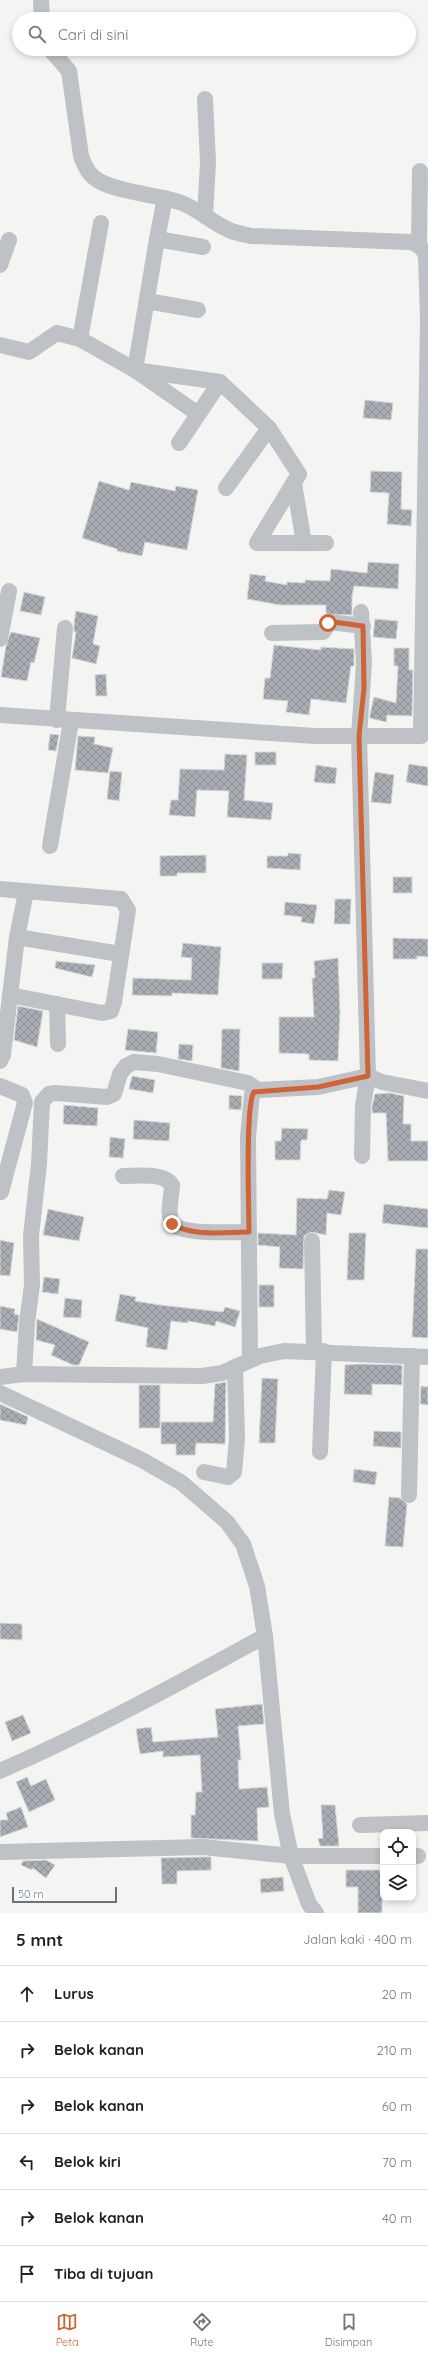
<!DOCTYPE html>
<html lang="id">
<meta charset="utf-8">
<style>
:root{--surface:#fff;--page:#f2f2f2;--text:#222;--muted:#767676;--line:#e0e0e0;--accent:#cf6437}
body{margin:0;font-family:Quicksand,sans-serif;background:var(--page);color:var(--text)}
.controls{position:absolute;right:12px;bottom:12px;display:grid;overflow:hidden;border-radius:8px;box-shadow:0 2px 6px #0003}
.controls button{width:36px;height:36px;display:grid;place-items:center;padding:0;border:0;border-bottom:1px solid var(--line);background:var(--surface);color:var(--text);font:20px sans-serif}
.scale{position:absolute;left:12px;bottom:10px;width:105px;box-sizing:border-box;padding-left:4px;border:2px solid #67737f;border-top:0;font-size:11px;line-height:14px;white-space:nowrap;color:#67737f;-webkit-text-stroke:3px #fff;paint-order:stroke}
.stop{position:absolute;width:12px;height:12px;margin:-9px;border:3px solid #cf6437;border-radius:50%;background:#fff}
.stop.end{background:#cf6437;border-color:#fff;box-shadow:0 1px 4px #0008}
.list{margin:0;padding:0;list-style:none}
h2{display:flex;justify-content:space-between;align-items:center;height:52px;margin:0;padding:0 16px;font-size:17px}
h2 small{font-size:13px;font-weight:400;color:var(--muted)}
.list li{display:grid;grid-template-columns:26px 1fr auto;gap:12px;align-items:center;box-sizing:border-box;height:56px;padding:0 16px;border-top:1px solid var(--line)}
.list b{display:block;font-size:15px;white-space:nowrap}
.list em{font-size:13px;font-style:normal;color:var(--muted)}
.icon{flex:none;width:22px;height:22px;fill:none;stroke:currentColor;stroke-width:2;stroke-linecap:round;stroke-linejoin:round}
.map{position:relative;flex:none;width:428px;height:1913px;overflow:hidden}
.search{position:absolute;background:var(--surface);box-shadow:0 2px 6px #0003;left:12px;right:12px;top:12px;height:44px;display:flex;align-items:center;gap:10px;box-sizing:border-box;padding:0 14px;border-radius:22px;color:var(--muted);font-size:15px}
.sheet{height:388px;background:var(--surface)}
nav{display:flex;justify-content:space-around;align-items:center;box-sizing:border-box;height:56px;border-top:1px solid var(--line);background:var(--surface);font-size:11px;color:var(--muted)}
nav a{display:grid;justify-items:center;gap:2px}
nav .on{color:var(--accent)}
.map>svg:first-child{display:block}
</style>
<div class="map">
<svg width="428" height="1913" viewBox="0 0 428 1913">
<defs>
<pattern id="building-cross-hatch" width="8" height="8" patternUnits="userSpaceOnUse"><rect width="8" height="8" fill="#a7adb3"/><path d="M0 0l8 8M0 8l8-8" fill="none" stroke="#8c9197"/></pattern>
</defs>
<rect width="100%" height="100%" fill="#f4f5f2"/>
<g fill="url(#building-cross-hatch)" stroke="#d6d6d4">
<polygon points="365,400 393,403 391,420 363,418"/>
<polygon points="371,471 402,472 401,509 412,510 411,526 387,524 389,493 370,492"/>
<polygon points="99,481 129,490 131,482 175,491 176,486 198,490 187,550 145,542 142,556 117,551 117,549 82,538"/>
<polygon points="368,562 399,564 398,589 354,586 352,596 352,615 326,614 326,605 280,605 247,599 250,574 266,576 265,581 287,585 287,582 305,583 305,580 330,581 331,569 367,573"/>
<polygon points="24,592 45,597 41,615 20,611"/>
<polygon points="76,611 98,616 93,644 100,646 96,664 72,658 76,632 74,632 74,624"/>
<polygon points="375,619 398,621 396,639 373,637"/>
<polygon points="11,632 40,638 34,663 31,662 27,681 1,677 6,646"/>
<polygon points="274,645 321,650 321,647 354,649 354,666 351,666 346,703 311,699 309,715 286,712 288,701 263,699 265,678 270,678"/>
<polygon points="394,648 409,648 409,670 413,670 412,716 387,715 386,722 370,718 370,714 374,697 396,703 398,666 394,666"/>
<polygon points="106,674 107,696 96,696 95,675"/>
<polygon points="50,734 59,735 56,751 48,750"/>
<polygon points="78,736 95,737 94,744 113,748 108,773 75,770"/>
<rect x="255" y="752" width="21" height="13"/>
<polygon points="225,754 247,755 244,800 273,803 271,820 227,817 229,791 197,790 195,817 169,815 171,800 178,800 180,769 224,770"/>
<polygon points="409,764 428,767 428,786 406,782"/>
<polygon points="316,765 337,768 335,784 314,782"/>
<polygon points="110,771 122,772 119,801 107,799"/>
<polygon points="375,772 394,775 391,804 371,802"/>
<polygon points="288,853 301,854 300,870 267,868 267,856 288,856"/>
<polygon points="206,855 206,873 177,873 177,876 160,876 160,856"/>
<rect x="393" y="877" width="19" height="16"/>
<polygon points="335,899 351,899 350,924 334,924"/>
<polygon points="285,902 317,905 314,924 301,922 302,917 284,915"/>
<polygon points="393,938 428,939 428,957 417,956 417,959 393,959"/>
<polygon points="183,943 221,947 218,995 172,993 172,996 132,995 133,978 191,980 192,958 181,957"/>
<polygon points="338,958 340,1013 338,1061 309,1060 309,1054 279,1053 279,1017 314,1017 312,978 315,978 314,961"/>
<polygon points="56,961 95,965 92,977 55,968"/>
<polygon points="262,963 283,963 282,979 262,979"/>
<polygon points="18,1006 43,1011 37,1047 14,1040"/>
<polygon points="128,1029 158,1032 156,1053 125,1050"/>
<polygon points="222,1029 240,1029 239,1071 221,1068"/>
<polygon points="179,1044 193,1045 192,1061 178,1059"/>
<polygon points="132,1076 155,1080 153,1093 129,1089"/>
<polygon points="390,1093 404,1096 403,1124 411,1124 411,1141 428,1141 428,1161 388,1161 386,1113 372,1113 372,1106 375,1094"/>
<polygon points="229,1095 242,1096 241,1110 229,1109"/>
<polygon points="64,1105 98,1108 97,1126 63,1124"/>
<polygon points="134,1120 170,1123 169,1141 133,1139"/>
<polygon points="282,1128 308,1129 307,1140 301,1140 300,1160 275,1160 275,1141 281,1141"/>
<polygon points="110,1137 125,1139 123,1158 109,1157"/>
<polygon points="329,1190 345,1192 341,1215 327,1213 326,1235 311,1232 304,1236 303,1269 279,1268 280,1247 258,1245 258,1233 296,1235 297,1198 327,1199"/>
<polygon points="384,1204 428,1209 428,1228 382,1223"/>
<polygon points="48,1209 84,1217 79,1241 43,1235"/>
<polygon points="349,1233 366,1233 364,1280 347,1280"/>
<polygon points="0,1240 14,1243 10,1276 0,1275"/>
<polygon points="416,1249 428,1249 428,1338 412,1337"/>
<polygon points="44,1277 60,1279 58,1294 42,1292"/>
<rect x="259" y="1285" width="15" height="22"/>
<polygon points="120,1294 136,1297 135,1301 160,1305 223,1312 225,1307 240,1311 235,1327 216,1321 215,1326 188,1321 188,1323 171,1321 167,1350 146,1347 148,1328 115,1321"/>
<polygon points="65,1298 82,1300 81,1318 63,1317"/>
<polygon points="0,1306 15,1309 14,1314 19,1315 17,1332 0,1329"/>
<polygon points="37,1319 89,1342 79,1365 73,1365 51,1355 55,1345 36,1340"/>
<polygon points="359,1364 402,1365 402,1385 372,1384 372,1395 344,1394 345,1365"/>
<polygon points="262,1378 278,1379 275,1443 259,1443"/>
<polygon points="226,1382 225,1444 196,1443 195,1455 176,1455 176,1444 161,1444 161,1422 213,1422 215,1384"/>
<rect x="139" y="1385" width="21" height="43"/>
<polygon points="421,1386 428,1387 428,1405 420,1404"/>
<polygon points="0,1404 28,1417 26,1425 0,1420"/>
<polygon points="374,1431 401,1432 401,1448 373,1446"/>
<polygon points="354,1469 377,1472 375,1485 353,1482"/>
<polygon points="389,1497 400,1498 407,1504 403,1547 385,1546"/>
<polygon points="0,1623 22,1624 22,1640 0,1639"/>
<polygon points="262,1704 264,1724 238,1726 241,1760 238,1760 239,1789 267,1787 269,1807 257,1808 258,1841 191,1838 191,1815 195,1815 196,1792 202,1792 200,1755 163,1757 163,1751 140,1754 136,1729 151,1727 153,1742 218,1737 215,1709"/>
<polygon points="23,1715 31,1733 12,1741 5,1722"/>
<polygon points="27,1777 31,1786 46,1779 55,1800 29,1812 16,1782"/>
<polygon points="321,1805 335,1805 339,1846 320,1846 318,1839 323,1838"/>
<polygon points="21,1807 28,1827 0,1837 0,1820 8,1820 6,1813"/>
<polygon points="203,1857 211,1857 211,1870 177,1871 177,1884 162,1884 161,1858"/>
<polygon points="46,1860 55,1865 46,1878 33,1868 32,1870 21,1865 23,1861"/>
<polygon points="346,1870 382,1870 382,1913 358,1913 358,1887 346,1887"/>
<polygon points="283,1877 284,1891 261,1893 260,1879"/>
</g>
<g fill="none" stroke-linecap="round" stroke-linejoin="round">
<g stroke="#bec1c5" stroke-width="16">
<polyline points="41,0 42,19"/>
<path d="M50,49L69,71L81,156C85,167 89,176 101,182C123,193 154,194 179,202C197,208 210,221 227,229C234,233 243,234 251,236L410,242C419,245 423,248 426,256L428,319L421,736H359L368,1076L382,1082L428,1091"/>
<polyline points="165,198 157,239 203,247"/>
<polyline points="205,216 208,162 205,99"/>
<polyline points="101,223 80,339 135,370 198,414"/>
<polyline points="157,239 135,370 220,382 179,443"/>
<polyline points="419,245 420,171"/>
<polyline points="0,265 9,240"/>
<polyline points="147,301 198,310"/>
<polyline points="0,345 29,352 57,333 80,339"/>
<polyline points="220,382 269,428 226,488"/>
<polyline points="269,428 299,474 257,543 326,543"/>
<polyline points="294,483 304,543"/>
<polyline points="272,633 323,632 330,622 363,626"/>
<polyline points="0,639 9,591"/>
<polyline points="0,715 315,736 359,736 364,663 361,612"/>
<polyline points="57,720 65,628"/>
<polyline points="50,846 71,721"/>
<polyline points="0,889 121,899 128,910 114,1002 111,1011 102,1013 10,995"/>
<polyline points="17,937 120,954"/>
<polyline points="57,1004 58,1044"/>
<polyline points="0,1061 3,1055 17,937 26,892"/>
<polyline points="0,1086 22,1095 25,1103 1,1192"/>
<path d="M123,1176C137,1176 164,1172 172,1185C172,1195 166,1216 173,1224C182,1235 234,1232 249,1232"/>
<polyline points="312,1241 314,1351"/>
<polyline points="250,1360 248,1137 252,1094 258,1090 318,1087 368,1076 363,1105 362,1156"/>
<polyline points="24,1374 27,1323 32,1285 31,1236 39,1164 42,1102 49,1094 56,1093 107,1097 114,1094 120,1074 126,1066 134,1062 158,1064 248,1083 258,1090"/>
<polyline points="0,1377 24,1374 202,1376 222,1373 260,1356 284,1351 428,1357"/>
<polyline points="0,1393 142,1460 182,1483 227,1522 243,1544 257,1586 265,1636 282,1814 291,1856 309,1904 316,1913"/>
<polyline points="320,1452 324,1351"/>
<polyline points="204,1472 228,1477 234,1472 237,1438 235,1367"/>
<polyline points="409,1495 412,1356"/>
<path d="M0,1771C91,1731 178,1684 265,1636"/>
<polyline points="360,1825 428,1823"/>
<polyline points="0,1852 203,1847 291,1856 383,1856"/>
<polyline points="413,1856 418,1856"/>
</g>
</g>
<g fill="none" stroke-linecap="round" stroke-linejoin="round">
<path stroke="#cf6437" stroke-width="5" d="M172,1224C193,1237 226,1232 249,1232C249,1209 245,1105 254,1092L318,1087L368,1076L359,736L364,688L363,626L333,622L328,623"/>
</g>
</svg>
<div class="controls">
<button><svg class="icon" aria-label="locate" viewBox="0 0 24 24"><circle cx="12" cy="12" r="6"/><path d="M12 2v4M12 18v4M2 12h4M18 12h4"/></svg></button>
<button><svg class="icon" aria-label="layers" viewBox="0 0 24 24"><path d="M12 4l9 5-9 5-9-5zM3 14l9 5 9-5"/></svg></button>
</div>
<div class="scale">50 m</div>
<div class="stop" style="left:328px;top:623px"></div>
<div class="stop end" style="left:172px;top:1224px"></div>
<div class="search"><svg class="icon" aria-label="search" viewBox="0 0 24 24"><circle cx="10" cy="10" r="6"/><path d="M15 15l6 6"/></svg>Cari di sini</div>
</div>
<section class="sheet">
<h2>5 mnt<small>Jalan kaki · 400 m</small></h2>
<ul class="list">
<li><svg class="icon" aria-label="ahead" viewBox="0 0 24 24"><path d="M12 20V5M6 11l6-6 6 6"/></svg><div><b>Lurus</b></div><em>20 m</em></li>
<li><svg class="icon" aria-label="right" viewBox="0 0 24 24"><path d="M7 20v-9h11M14 6l5 5-5 5"/></svg><div><b>Belok kanan</b></div><em>210 m</em></li>
<li><svg class="icon" aria-label="right" viewBox="0 0 24 24"><path d="M7 20v-9h11M14 6l5 5-5 5"/></svg><div><b>Belok kanan</b></div><em>60 m</em></li>
<li><svg class="icon" aria-label="left" viewBox="0 0 24 24"><path d="M17 20v-9H6M10 6l-5 5 5 5"/></svg><div><b>Belok kiri</b></div><em>70 m</em></li>
<li><svg class="icon" aria-label="right" viewBox="0 0 24 24"><path d="M7 20v-9h11M14 6l5 5-5 5"/></svg><div><b>Belok kanan</b></div><em>40 m</em></li>
<li><svg class="icon" aria-label="arrive" viewBox="0 0 24 24"><path d="M6 21V4h12l-3 4 3 4H6"/></svg><div><b>Tiba di tujuan</b></div></li>
</ul>
</section>
<nav>
<a class="on"><svg class="icon" aria-label="map" viewBox="0 0 24 24"><path d="M3 6l6-2 6 2 6-2v14l-6 2-6-2-6 2zM9 4v14M15 6v14"/></svg>Peta</a>
<a><svg class="icon" aria-label="directions" viewBox="0 0 24 24"><path d="M12 3l9 9-9 9-9-9zM9 14v-3h6M13 9l2 2-2 2"/></svg>Rute</a>
<a><svg class="icon" aria-label="saved" viewBox="0 0 24 24"><path d="M7 4h10v16l-5-4-5 4z"/></svg>Disimpan</a>
</nav>
